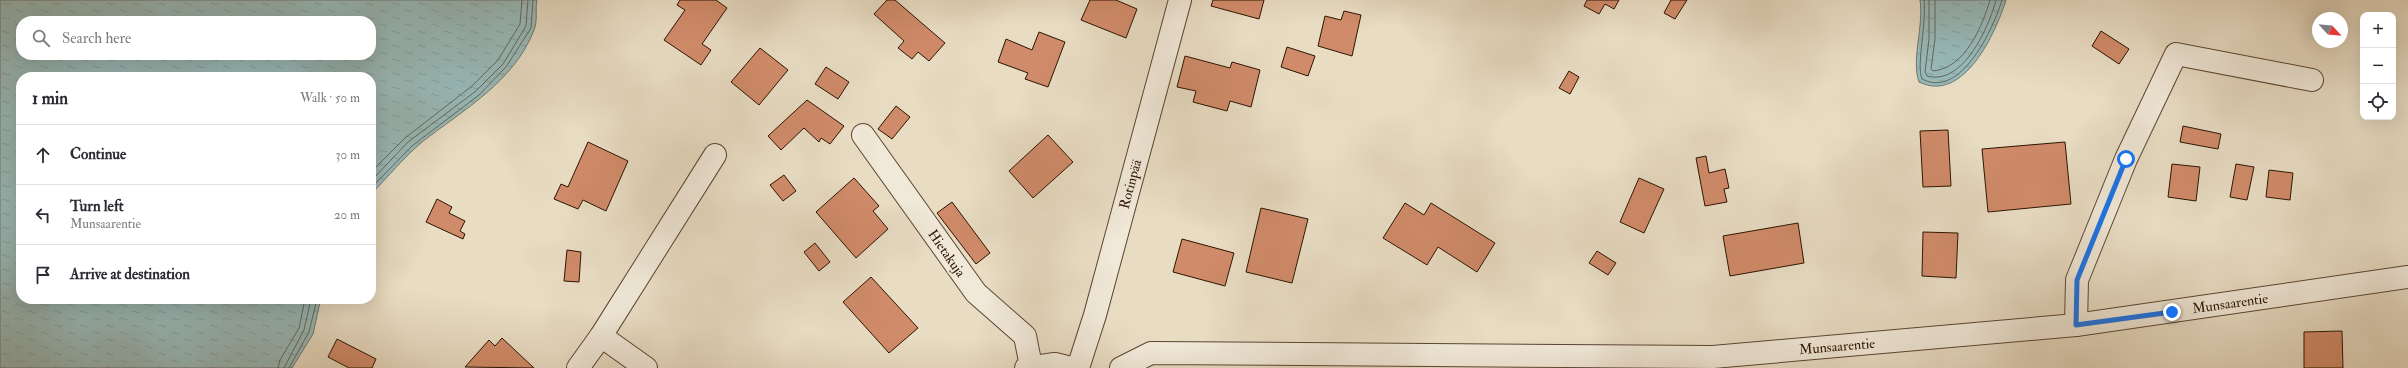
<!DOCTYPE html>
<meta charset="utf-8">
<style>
:root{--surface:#fff;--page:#f2f2f3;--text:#2b2b33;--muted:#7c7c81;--line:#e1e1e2}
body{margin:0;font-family:"IM FELL Double Pica",serif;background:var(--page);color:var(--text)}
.controls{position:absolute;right:12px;top:12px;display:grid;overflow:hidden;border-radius:8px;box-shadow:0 4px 16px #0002}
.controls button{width:36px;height:36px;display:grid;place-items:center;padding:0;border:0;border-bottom:1px solid var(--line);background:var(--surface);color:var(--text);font:20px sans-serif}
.compass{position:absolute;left:2312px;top:12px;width:36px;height:36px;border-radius:50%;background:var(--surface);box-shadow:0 4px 16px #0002;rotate:116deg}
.stop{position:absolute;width:12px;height:12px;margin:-9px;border:3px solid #1a73e8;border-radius:50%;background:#fff}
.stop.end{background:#1a73e8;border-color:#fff;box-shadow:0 1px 4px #0008}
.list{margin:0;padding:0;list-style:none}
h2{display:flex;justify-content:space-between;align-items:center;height:52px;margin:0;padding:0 16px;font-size:17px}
h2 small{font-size:13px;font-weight:400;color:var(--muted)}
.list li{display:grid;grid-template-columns:26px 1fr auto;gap:12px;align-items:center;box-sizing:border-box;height:60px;padding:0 16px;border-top:1px solid var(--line)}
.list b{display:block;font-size:15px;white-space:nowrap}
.list p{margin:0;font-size:13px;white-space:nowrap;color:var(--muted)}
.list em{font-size:13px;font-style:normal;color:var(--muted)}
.icon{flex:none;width:22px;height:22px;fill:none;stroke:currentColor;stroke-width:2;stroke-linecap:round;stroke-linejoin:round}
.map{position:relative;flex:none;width:2408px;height:368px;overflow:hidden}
.search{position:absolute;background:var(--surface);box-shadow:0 4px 16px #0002;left:16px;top:16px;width:360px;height:44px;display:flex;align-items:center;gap:10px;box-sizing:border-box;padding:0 14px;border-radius:16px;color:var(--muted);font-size:15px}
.panel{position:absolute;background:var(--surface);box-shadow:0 4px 16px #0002;left:16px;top:72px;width:360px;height:232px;border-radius:16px}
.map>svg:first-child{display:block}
</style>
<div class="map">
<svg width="2408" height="368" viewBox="0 0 2408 368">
<defs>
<pattern id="water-ripples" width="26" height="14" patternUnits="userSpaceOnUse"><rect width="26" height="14" fill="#98baba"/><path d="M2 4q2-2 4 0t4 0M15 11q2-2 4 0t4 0" fill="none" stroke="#839f9e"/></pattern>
</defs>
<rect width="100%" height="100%" fill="#e8dcc3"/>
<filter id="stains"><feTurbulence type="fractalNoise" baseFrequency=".005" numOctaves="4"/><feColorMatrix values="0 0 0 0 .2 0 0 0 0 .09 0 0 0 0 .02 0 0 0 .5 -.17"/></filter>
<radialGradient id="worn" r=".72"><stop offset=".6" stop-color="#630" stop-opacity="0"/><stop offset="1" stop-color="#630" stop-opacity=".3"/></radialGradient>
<g fill="url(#water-ripples)" stroke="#6c7870" fill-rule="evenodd">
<path d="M0,0H537C535,10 538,20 534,30C514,82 463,110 422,142C403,158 388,177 371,194V77H21V299H320V302L313,334L292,368H0ZM21,21H371V55H21Z"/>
<path d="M1920,0H2006C1996,32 1964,104 1919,82C1911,60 1924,26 1920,0Z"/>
</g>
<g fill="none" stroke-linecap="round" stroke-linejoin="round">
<g stroke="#62675d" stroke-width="1">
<path d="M1924,0C1927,22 1916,65 1922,79C1961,100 1994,27 2002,0"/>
<path d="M1929,0V39L1925,72L1927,76C1963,86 1989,27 1996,0"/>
<path d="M1935,0V39L1931,69L1933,71C1965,68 1982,27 1990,0"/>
<polyline points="371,172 405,138 472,86 498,60 520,24 522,0"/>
<polyline points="371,181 408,142 476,91 503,64 526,26 528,0"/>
<polyline points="371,188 412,146 479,95 506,67 531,28 533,0"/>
<polyline points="278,368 280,360 299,328 305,299"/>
<polyline points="284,368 304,330 311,299"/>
<polyline points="289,368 309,332 317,299"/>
</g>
</g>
<g fill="#d08b6a" stroke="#2b1400">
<polygon points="680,0 716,0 727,8 702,44 711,50 701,65 664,40 685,10 677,5"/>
<polygon points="887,0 895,0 945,43 929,61 918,52 912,59 898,48 904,41 874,14"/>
<polygon points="1090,0 1116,0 1137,9 1126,38 1081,20"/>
<polygon points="1213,0 1264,0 1259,19 1211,6"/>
<polygon points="1587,0 1619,0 1614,9 1605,4 1599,14 1584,6"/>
<polygon points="1671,0 1687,0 1675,19 1664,13"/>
<polygon points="1344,11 1361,15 1352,56 1318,46 1325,16 1341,20"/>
<polygon points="2101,31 2129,49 2119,64 2092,46"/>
<polygon points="1039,32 1065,42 1048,87 1025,79 1028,73 998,62 1006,39 1032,50"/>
<polygon points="1287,47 1315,56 1308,76 1281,67"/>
<polygon points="760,48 788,70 759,105 731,82"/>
<polygon points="1185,56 1230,68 1232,62 1260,70 1251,107 1230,101 1227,111 1193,102 1196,91 1177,87"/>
<polygon points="826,67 849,82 838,99 815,84"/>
<polygon points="1569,71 1579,77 1570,94 1559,88"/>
<polygon points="807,100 844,126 830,144 821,138 819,142 804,128 781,150 768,136"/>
<polygon points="896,106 910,117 892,139 878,129"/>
<polygon points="2183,126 2221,134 2218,149 2180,142"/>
<polygon points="1948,130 1951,186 1923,187 1920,131"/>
<polygon points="1048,135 1073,162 1033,198 1009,171"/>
<polygon points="588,142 628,161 606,211 583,200 578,209 554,199 561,184 568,187"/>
<polygon points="2065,142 2071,204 1988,212 1982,149"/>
<polygon points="1706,156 1709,173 1725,169 1729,188 1724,189 1727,202 1705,206 1696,158"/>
<polygon points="2172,164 2200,167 2196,201 2168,197"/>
<polygon points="2236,164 2254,167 2247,200 2230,197"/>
<polygon points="2269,170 2293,173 2290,200 2266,197"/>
<polygon points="784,175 796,191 783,201 770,185"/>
<polygon points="854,178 879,206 873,211 888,229 856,258 816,212"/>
<polygon points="1639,178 1664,189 1644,233 1620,222"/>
<polygon points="437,199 452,207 449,213 465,221 460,231 465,234 463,239 426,222"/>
<polygon points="952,202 990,253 976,264 937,213"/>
<polygon points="1405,203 1424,215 1431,203 1495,243 1477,272 1438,247 1427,265 1383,238"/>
<polygon points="1261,208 1308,219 1292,283 1246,272"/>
<polygon points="1798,223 1804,263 1730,276 1723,236"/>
<polygon points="1923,232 1958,233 1956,278 1922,276"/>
<polygon points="1182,239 1234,253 1225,286 1173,272"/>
<polygon points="815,243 830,262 819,271 804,252"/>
<polygon points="567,250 581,252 579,282 564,281"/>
<polygon points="1597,251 1616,263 1608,275 1589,263"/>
<polygon points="871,277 918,328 889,353 843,302"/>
<polygon points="2342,331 2343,368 2304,368 2304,332"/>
<polygon points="502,338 534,368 465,367 489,340 495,346"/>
<polygon points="337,339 376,359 372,368 349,368 328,357"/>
</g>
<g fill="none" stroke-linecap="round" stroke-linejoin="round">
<defs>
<g id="minor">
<polyline points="863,135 976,293 1025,336 1031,366"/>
<polyline points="2076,325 2077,280 2126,159 2176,54 2312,80"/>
<polyline points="601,336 715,155"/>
<polyline points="578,368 601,336 646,368"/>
<polyline points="1026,368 1055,364 1071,368"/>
<polyline points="1078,368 1095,315 1180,0"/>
<polyline points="1121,368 1151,353 1713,357 2076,325 2408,277"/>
</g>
</defs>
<use href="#minor" stroke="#5a4631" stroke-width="24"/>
<use href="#minor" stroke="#f0e8d8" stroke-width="22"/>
</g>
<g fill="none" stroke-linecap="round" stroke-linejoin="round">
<polyline stroke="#1a73e8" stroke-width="5" points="2126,159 2077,280 2076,325 2172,312"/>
</g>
<g text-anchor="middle" stroke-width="4" stroke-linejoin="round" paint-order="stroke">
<g font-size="14" fill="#2b1400" stroke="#f0e8d8">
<text transform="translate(1130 184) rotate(-75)" y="5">Rotinpää</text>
<text transform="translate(947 253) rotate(55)" y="5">Hietakuja</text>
<text transform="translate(2230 303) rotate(-8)" y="5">Munsaarentie</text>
<text transform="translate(1837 346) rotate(-5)" y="5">Munsaarentie</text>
</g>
</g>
<rect width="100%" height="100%" filter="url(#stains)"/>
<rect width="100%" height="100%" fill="url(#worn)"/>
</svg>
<div class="controls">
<button>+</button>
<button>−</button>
<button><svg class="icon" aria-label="locate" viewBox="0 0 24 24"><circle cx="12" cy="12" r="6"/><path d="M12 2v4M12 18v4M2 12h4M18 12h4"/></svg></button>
</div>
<svg class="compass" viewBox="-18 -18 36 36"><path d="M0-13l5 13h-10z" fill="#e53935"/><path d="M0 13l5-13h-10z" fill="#7c7c81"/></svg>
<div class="stop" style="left:2126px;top:159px"></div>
<div class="stop end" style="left:2172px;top:312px"></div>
<div class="search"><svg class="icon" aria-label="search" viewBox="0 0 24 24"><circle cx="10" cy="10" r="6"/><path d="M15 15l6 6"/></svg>Search here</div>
<section class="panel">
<h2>1 min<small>Walk · 50 m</small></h2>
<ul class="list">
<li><svg class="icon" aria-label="ahead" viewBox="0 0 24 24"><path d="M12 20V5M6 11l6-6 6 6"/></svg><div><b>Continue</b></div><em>30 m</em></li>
<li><svg class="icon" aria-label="left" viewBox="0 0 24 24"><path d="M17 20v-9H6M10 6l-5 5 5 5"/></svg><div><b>Turn left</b><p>Munsaarentie</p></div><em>20 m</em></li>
<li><svg class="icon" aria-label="arrive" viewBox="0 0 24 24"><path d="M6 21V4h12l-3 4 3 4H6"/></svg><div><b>Arrive at destination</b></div></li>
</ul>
</section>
</div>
